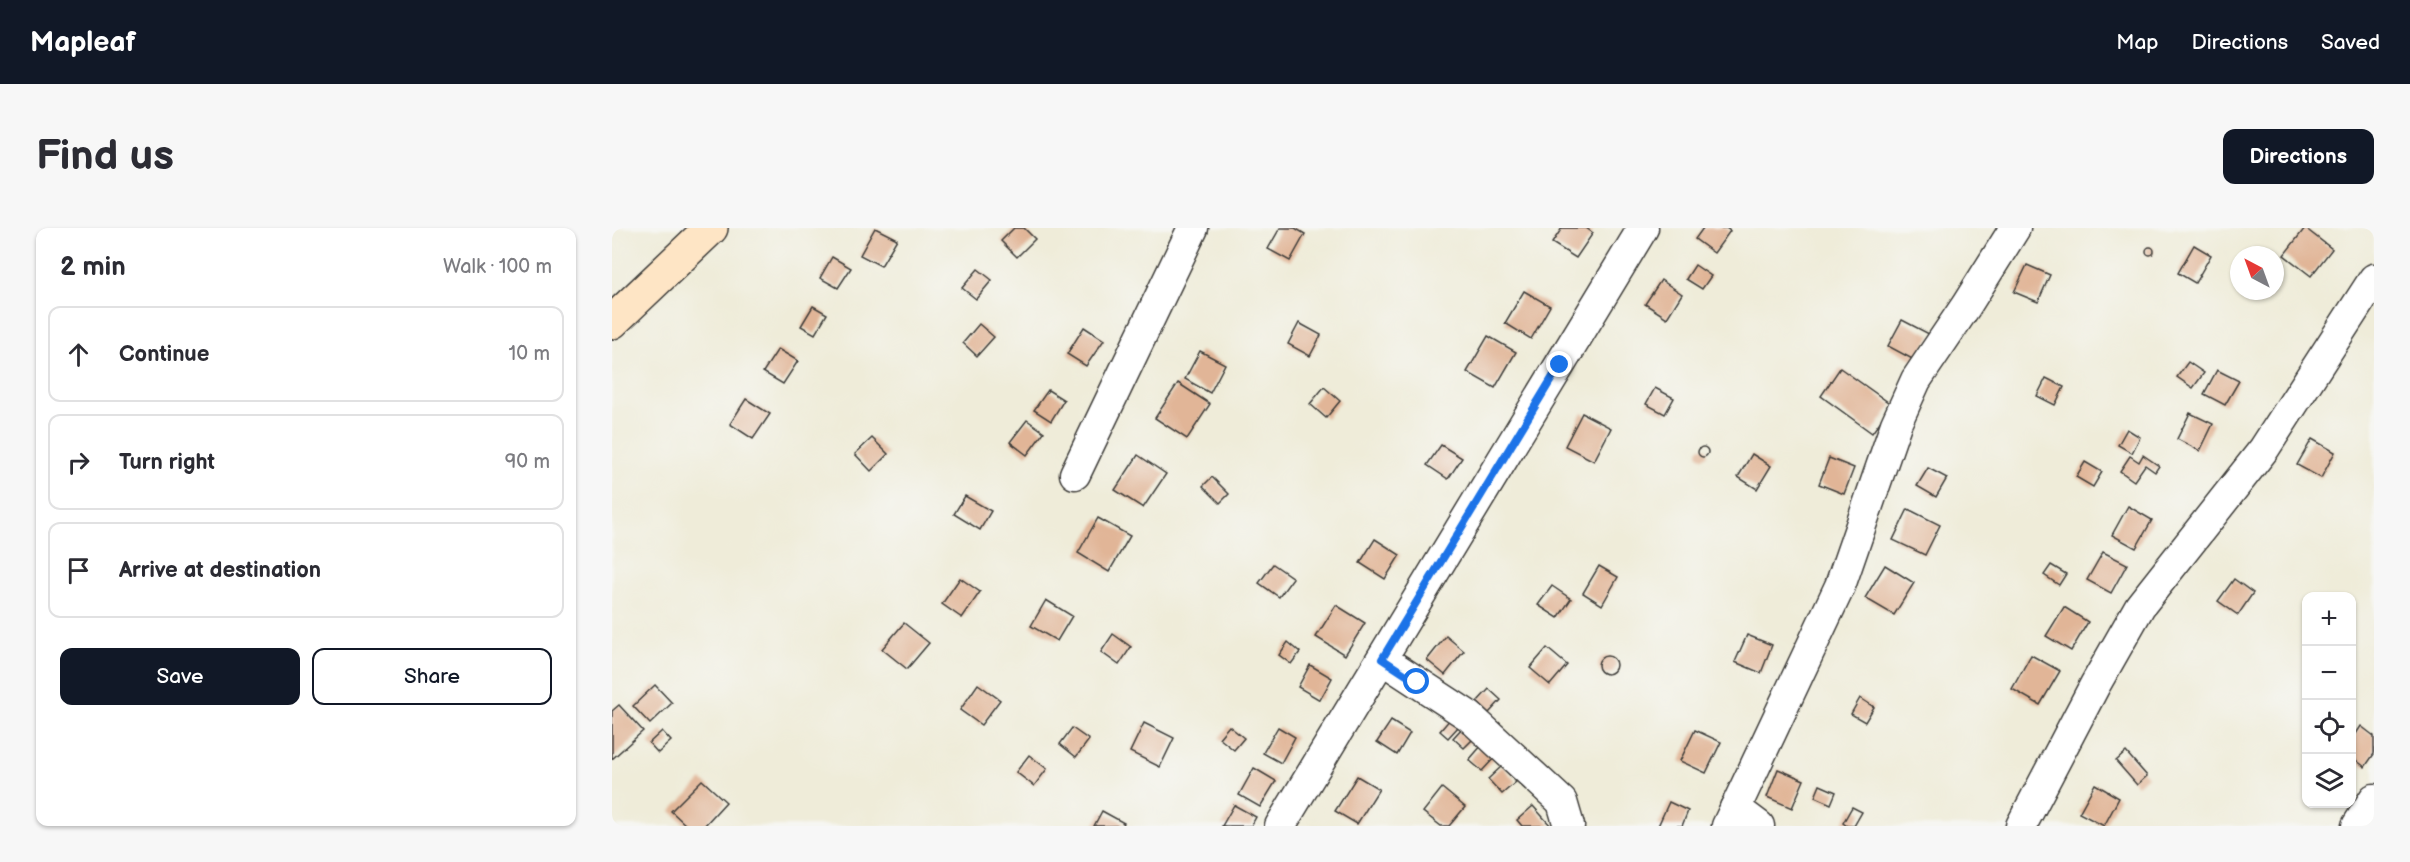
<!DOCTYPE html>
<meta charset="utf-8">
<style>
:root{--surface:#fff;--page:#f7f7f7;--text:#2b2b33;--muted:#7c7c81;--line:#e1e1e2;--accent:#111827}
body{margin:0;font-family:"Balsamiq Sans",sans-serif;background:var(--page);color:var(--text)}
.controls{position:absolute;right:18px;bottom:18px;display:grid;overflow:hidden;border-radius:12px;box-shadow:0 2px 4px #0004}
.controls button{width:54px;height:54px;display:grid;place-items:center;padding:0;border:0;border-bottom:2px solid var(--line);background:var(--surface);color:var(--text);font:30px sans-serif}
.compass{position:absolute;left:1618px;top:18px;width:54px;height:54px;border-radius:50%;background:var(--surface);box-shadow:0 2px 4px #0004;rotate:319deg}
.stop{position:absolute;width:18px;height:18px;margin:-14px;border:4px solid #1a73e8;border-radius:50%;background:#fff}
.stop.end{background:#1a73e8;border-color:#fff;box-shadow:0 2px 6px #0008}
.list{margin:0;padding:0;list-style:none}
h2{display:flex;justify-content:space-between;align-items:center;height:78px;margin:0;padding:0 24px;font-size:26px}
h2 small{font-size:20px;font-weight:400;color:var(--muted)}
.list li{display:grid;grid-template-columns:39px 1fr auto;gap:18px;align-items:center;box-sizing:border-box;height:96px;margin:0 12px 12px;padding:0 12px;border:2px solid var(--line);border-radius:12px}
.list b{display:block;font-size:22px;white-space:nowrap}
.list em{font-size:20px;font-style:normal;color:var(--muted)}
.actions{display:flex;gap:12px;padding:18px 24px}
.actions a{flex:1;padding:14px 0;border:2px solid var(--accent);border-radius:12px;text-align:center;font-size:21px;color:var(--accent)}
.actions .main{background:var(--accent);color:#fff}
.icon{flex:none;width:33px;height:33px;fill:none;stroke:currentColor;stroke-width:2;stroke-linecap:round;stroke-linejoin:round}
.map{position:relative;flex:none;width:1762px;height:598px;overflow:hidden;border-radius:12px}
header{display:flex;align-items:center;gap:36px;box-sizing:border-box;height:84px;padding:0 30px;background:var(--accent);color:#fff}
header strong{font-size:28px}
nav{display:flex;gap:33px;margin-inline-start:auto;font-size:21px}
.intro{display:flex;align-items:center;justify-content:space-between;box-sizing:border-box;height:144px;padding:0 36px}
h1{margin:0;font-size:42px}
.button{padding:15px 27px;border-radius:12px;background:var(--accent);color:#fff;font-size:21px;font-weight:700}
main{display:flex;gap:36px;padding:0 36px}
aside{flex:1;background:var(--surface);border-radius:12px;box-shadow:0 2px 4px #0004}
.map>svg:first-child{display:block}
</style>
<header>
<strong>Mapleaf</strong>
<nav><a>Map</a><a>Directions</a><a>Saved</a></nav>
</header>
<div class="intro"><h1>Find us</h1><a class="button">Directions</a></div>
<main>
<aside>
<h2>2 min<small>Walk · 100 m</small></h2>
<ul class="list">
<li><svg class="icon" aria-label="ahead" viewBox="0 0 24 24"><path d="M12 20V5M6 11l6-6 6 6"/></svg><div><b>Continue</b></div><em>10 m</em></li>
<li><svg class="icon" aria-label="right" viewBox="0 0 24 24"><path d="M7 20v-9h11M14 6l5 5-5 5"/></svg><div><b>Turn right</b></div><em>90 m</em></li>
<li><svg class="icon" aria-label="arrive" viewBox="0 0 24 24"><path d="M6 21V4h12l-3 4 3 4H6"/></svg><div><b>Arrive at destination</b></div></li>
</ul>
<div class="actions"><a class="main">Save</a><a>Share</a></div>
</aside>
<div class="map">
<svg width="1762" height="598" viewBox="0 0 1762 598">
<rect width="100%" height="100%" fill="#f6f6f2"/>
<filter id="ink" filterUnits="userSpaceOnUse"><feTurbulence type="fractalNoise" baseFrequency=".0167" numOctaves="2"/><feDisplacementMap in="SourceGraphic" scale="12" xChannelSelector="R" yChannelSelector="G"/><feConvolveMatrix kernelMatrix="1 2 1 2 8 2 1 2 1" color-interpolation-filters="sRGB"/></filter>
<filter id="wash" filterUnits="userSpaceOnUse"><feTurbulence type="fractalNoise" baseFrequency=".008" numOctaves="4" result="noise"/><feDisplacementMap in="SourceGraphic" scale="24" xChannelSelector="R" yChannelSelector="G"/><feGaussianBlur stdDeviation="1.35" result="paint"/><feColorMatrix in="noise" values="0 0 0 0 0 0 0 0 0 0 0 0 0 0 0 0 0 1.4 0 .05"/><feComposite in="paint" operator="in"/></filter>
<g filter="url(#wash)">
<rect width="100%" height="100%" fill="#efecd9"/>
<g id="blocks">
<g fill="#e1b597">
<polygon points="263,0 285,11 269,38 248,27"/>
<polygon points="402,0 412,0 423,11 405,29 389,13"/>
<polygon points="668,0 683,0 693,6 678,33 656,21"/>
<polygon points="950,0 974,0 981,5 964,30 940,15"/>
<polygon points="1091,0 1114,0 1118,3 1102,25 1083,11"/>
<polygon points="1693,0 1720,21 1699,48 1672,27"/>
<polygon points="1582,17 1599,27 1583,55 1566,45"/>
<circle cx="1538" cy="23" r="4"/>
<polygon points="220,29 239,40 226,60 208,50"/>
<polygon points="1083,37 1099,48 1090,61 1074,51"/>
<polygon points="1415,37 1438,47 1426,74 1402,64"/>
<polygon points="366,41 380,52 364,71 350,60"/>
<polygon points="1049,52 1070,66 1055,90 1033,76"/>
<polygon points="912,63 938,78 919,111 893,95"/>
<polygon points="201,78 215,86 203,106 189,98"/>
<polygon points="1290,92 1319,107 1304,133 1276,118"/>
<polygon points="687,95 709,107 698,128 676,116"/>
<polygon points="367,96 382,109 365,128 351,115"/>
<polygon points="472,99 492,112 474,138 455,126"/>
<polygon points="876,108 904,124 883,160 855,144"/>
<polygon points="166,121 186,133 171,156 151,144"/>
<polygon points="588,123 613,136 598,165 573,151"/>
<polygon points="1576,134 1592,145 1581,160 1565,149"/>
<polygon points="1228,140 1280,177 1260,205 1209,168"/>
<polygon points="1605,142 1627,153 1613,177 1592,166"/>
<polygon points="1434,150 1452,159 1443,177 1425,168"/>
<polygon points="566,155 598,176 575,211 543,190"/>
<polygon points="712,159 728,173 714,190 698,176"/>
<polygon points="1043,160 1062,170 1053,186 1034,176"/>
<polygon points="436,162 452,172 439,193 422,182"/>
<polygon points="134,171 158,186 141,211 118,196"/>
<polygon points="970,185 999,200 982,233 953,218"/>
<polygon points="1578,185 1601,196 1588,223 1565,211"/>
<polygon points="415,192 432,204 415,227 398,214"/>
<polygon points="1515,201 1528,209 1520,225 1506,217"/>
<polygon points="260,210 276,226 259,243 243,226"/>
<polygon points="1700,211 1723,224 1709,250 1685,237"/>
<polygon points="829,217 850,230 836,251 815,237"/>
<circle cx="1091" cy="224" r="5"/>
<polygon points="1140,226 1159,238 1145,261 1126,249"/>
<polygon points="526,227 554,246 531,280 503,262"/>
<polygon points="1531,227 1547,238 1543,244 1533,237 1522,253 1508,243 1518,228 1527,234"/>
<polygon points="1217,230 1242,240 1232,266 1207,256"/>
<polygon points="1473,234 1490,244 1481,259 1464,249"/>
<polygon points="1316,240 1335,250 1324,269 1305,258"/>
<polygon points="600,249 617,266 608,275 591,258"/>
<polygon points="353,268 379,283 368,302 342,286"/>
<polygon points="1516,278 1540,292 1524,320 1500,307"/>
<polygon points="1296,281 1328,297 1313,327 1281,312"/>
<polygon points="486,290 518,308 497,344 466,325"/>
<polygon points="763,311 788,327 773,351 748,335"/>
<polygon points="1491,324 1515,336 1499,365 1475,352"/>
<polygon points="661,336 681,350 667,369 647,355"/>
<polygon points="1273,337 1302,355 1282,387 1253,370"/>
<polygon points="1439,337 1454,346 1447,357 1432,347"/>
<polygon points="987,338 1006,349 990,377 971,365"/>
<polygon points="348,350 368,364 350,390 330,376"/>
<polygon points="1622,351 1641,365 1626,387 1606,373"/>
<polygon points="940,358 959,371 946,390 926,377"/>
<polygon points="434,372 460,388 445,413 419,398"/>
<polygon points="724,377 753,395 733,427 704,409"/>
<polygon points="1452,379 1476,394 1459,423 1434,408"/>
<polygon points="292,395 317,415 295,441 270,421"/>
<polygon points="501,406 519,419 507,437 489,424"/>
<polygon points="1135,407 1160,417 1149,445 1123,434"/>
<polygon points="834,408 852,423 833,447 815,432"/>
<polygon points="676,414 688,424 679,436 667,427"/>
<polygon points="935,420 955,437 938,457 918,440"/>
<polygon points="1419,427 1448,443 1428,477 1400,461"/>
<circle cx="995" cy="437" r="9"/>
<polygon points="698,437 720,450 708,472 686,459"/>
<polygon points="366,456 388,472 369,497 348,482"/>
<polygon points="43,457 60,475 38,496 21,478"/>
<polygon points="877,461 889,472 877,485 865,474"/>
<polygon points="1248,470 1262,479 1253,494 1239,486"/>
<polygon points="7,477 31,503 0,531 0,483"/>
<polygon points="839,490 847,498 836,510 828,503"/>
<polygon points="779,493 798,505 785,527 765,514"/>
<polygon points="532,495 562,510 548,539 518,524"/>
<polygon points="617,498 632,510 622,522 607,510"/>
<polygon points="1749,498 1762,508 1762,526 1753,539 1740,529 1740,512"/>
<polygon points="666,499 683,509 669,535 651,525"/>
<polygon points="851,499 864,508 852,520 841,510"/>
<polygon points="460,500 477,512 464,529 448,516"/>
<polygon points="1083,502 1109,514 1094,545 1068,533"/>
<polygon points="50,503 59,513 46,525 37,515"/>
<polygon points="870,517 883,529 870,543 857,532"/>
<polygon points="1514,524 1535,548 1525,557 1504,533"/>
<polygon points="417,527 435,541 422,558 404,544"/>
<polygon points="890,538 904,554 890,566 876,551"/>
<polygon points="642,540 664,553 648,579 627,567"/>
<polygon points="1166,541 1192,552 1180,580 1155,569"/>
<polygon points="745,548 767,561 745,596 723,583"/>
<polygon points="90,552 114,574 92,598 75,598 59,583"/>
<polygon points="1483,556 1507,570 1492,598 1467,585"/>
<polygon points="1208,557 1224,564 1219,576 1203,569"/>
<polygon points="830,560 853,579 837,598 829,598 811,584"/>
<polygon points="1057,574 1076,583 1070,598 1046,598"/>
<polygon points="622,577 644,589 639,598 610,598"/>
<polygon points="921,578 939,598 910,598 905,592"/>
<polygon points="1240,579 1250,584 1242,598 1235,598 1231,595"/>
<polygon points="490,583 512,595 510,598 482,598"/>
</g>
</g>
</g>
<g filter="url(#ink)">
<use href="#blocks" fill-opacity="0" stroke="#3c3b38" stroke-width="1.5"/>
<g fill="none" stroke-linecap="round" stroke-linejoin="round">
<defs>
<g id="street">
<polyline points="463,246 581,0"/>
<polyline points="770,431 857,488 950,574 957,598"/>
<polyline points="1123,580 1147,598"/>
<polyline points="668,598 1031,0"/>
<polyline points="1115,598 1228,358 1284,196 1304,152 1354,78 1403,0"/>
<polyline points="1409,598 1483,457 1528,378 1652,221 1762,51"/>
<polyline points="1745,598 1762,571"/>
</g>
<polyline id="secondary" points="0,94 99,0"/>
</defs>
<use href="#street" stroke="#3c3b38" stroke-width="33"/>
<use href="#secondary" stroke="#3c3b38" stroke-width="36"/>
<use href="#street" stroke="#fff" stroke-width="30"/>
<use href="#secondary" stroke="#fee5c5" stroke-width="33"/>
</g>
</g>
<g fill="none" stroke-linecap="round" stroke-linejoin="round" filter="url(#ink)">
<polyline stroke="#1a73e8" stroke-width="8" points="805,454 770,431 948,137"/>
</g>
</svg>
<div class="controls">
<button>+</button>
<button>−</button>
<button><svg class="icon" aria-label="locate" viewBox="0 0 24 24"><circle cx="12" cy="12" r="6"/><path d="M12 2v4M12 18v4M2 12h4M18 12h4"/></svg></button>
<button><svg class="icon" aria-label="layers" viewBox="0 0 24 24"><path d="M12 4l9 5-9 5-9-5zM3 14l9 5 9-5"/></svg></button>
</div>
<svg class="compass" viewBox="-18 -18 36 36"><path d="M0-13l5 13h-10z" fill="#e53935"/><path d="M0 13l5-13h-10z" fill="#7c7c81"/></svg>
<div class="stop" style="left:805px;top:454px"></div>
<div class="stop end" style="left:948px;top:137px"></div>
</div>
</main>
